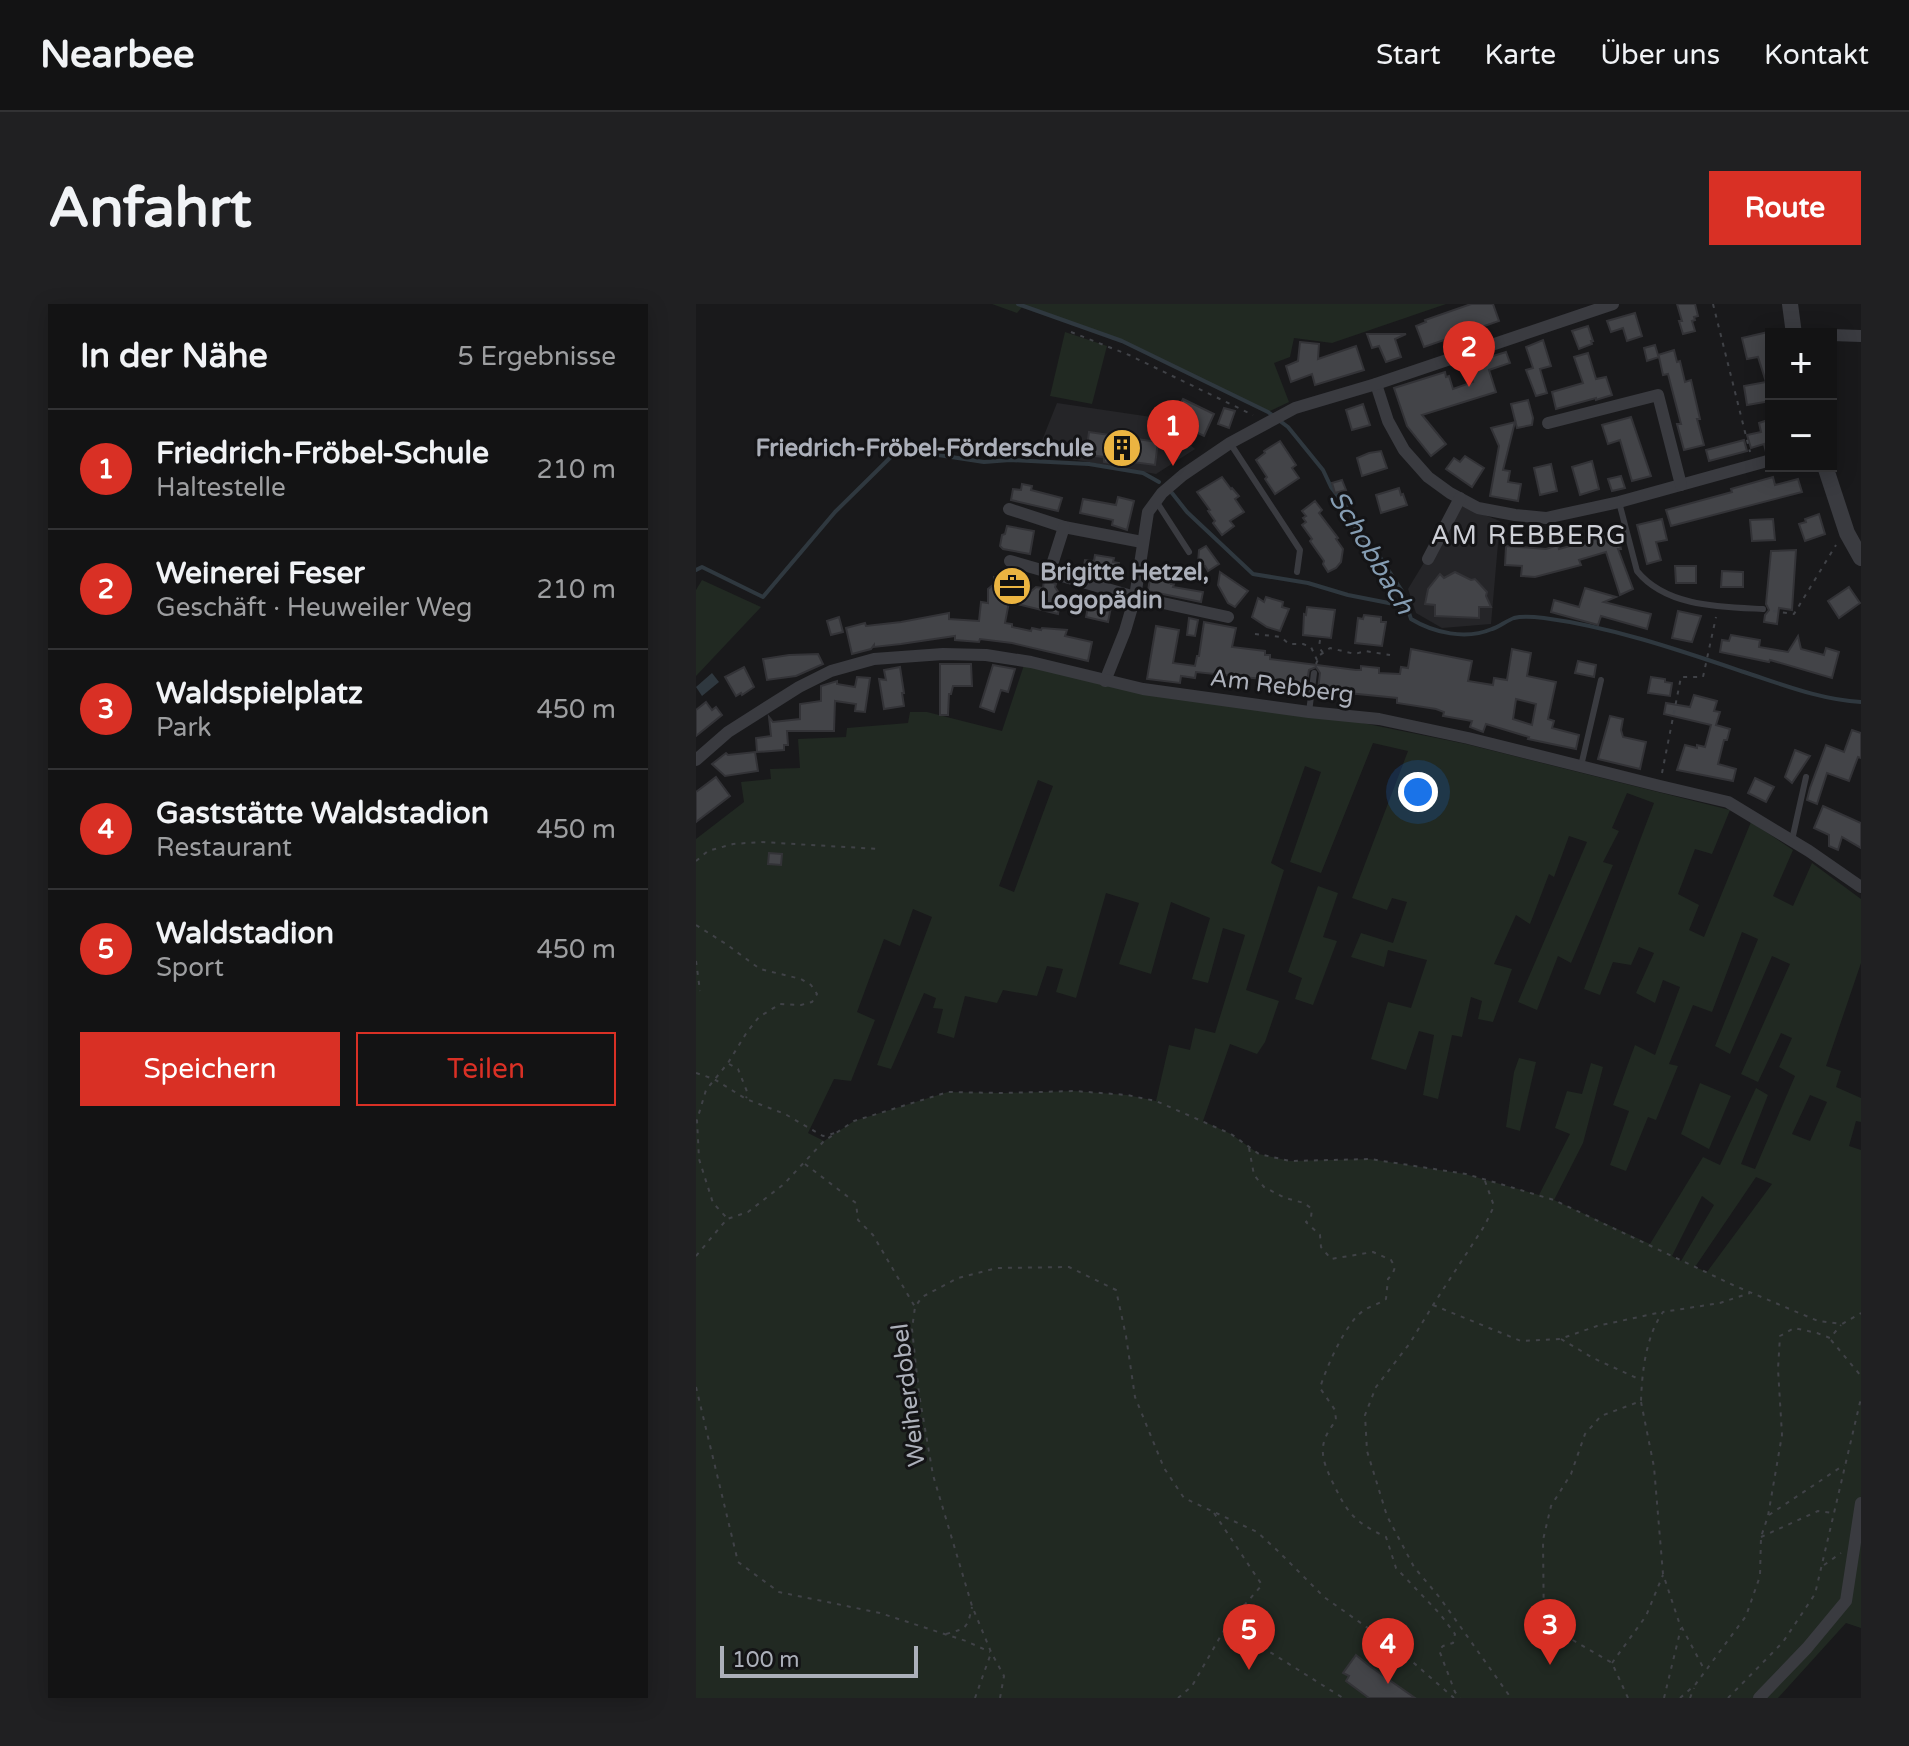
<!DOCTYPE html>
<html lang="de">
<meta charset="utf-8">
<style>
:root{--surface:#131314;--page:#202022;--text:#f1f3f6;--muted:#9d9ea0;--line:#323234;--accent:#d93025}
body{margin:0;font-family:"Varela Round",sans-serif;background:var(--page);color:var(--text)}
.controls{position:absolute;right:24px;top:24px;display:grid;overflow:hidden;border-radius:0px;box-shadow:0 4px 20px #0003}
.controls button{width:72px;height:72px;display:grid;place-items:center;padding:0;border:0;border-bottom:2px solid var(--line);background:var(--surface);color:var(--text);font:40px sans-serif}
.scale{position:absolute;left:24px;bottom:20px;width:198px;box-sizing:border-box;padding-left:8px;border:4px solid #acb0ba;border-top:0;font-size:22px;line-height:28px;white-space:nowrap;color:#acb0ba;-webkit-text-stroke:6px #141416;paint-order:stroke}
.you{position:absolute;left:722px;top:488px;width:28px;height:28px;margin:-20px;border:6px solid #fff;border-radius:50%;background:#1a73e8;box-shadow:0 0 0 12px #1a73e833}
.badge{display:grid;place-items:center;width:52px;height:52px;border-radius:50%;background:var(--accent);color:#fff;font-size:26px;font-weight:700}
.pin{position:absolute;translate:-50% -66px;filter:drop-shadow(0 2px 4px #0008)}
.pin::after{content:'';position:absolute;top:42px;width:28px;height:24px;background:inherit;clip-path:polygon(0 0,100% 0,50% 100%)}
.list{margin:0;padding:0;list-style:none}
h2{display:flex;justify-content:space-between;align-items:center;height:104px;margin:0;padding:0 32px;font-size:34px}
h2 small{font-size:26px;font-weight:400;color:var(--muted)}
.list li{display:grid;grid-template-columns:52px 1fr auto;gap:24px;align-items:center;box-sizing:border-box;height:120px;padding:0 32px;border-top:2px solid var(--line)}
.list b{display:block;font-size:30px;white-space:nowrap}
.list p{margin:0;font-size:26px;white-space:nowrap;color:var(--muted)}
.list em{font-size:26px;font-style:normal;color:var(--muted)}
.actions{display:flex;gap:16px;padding:24px 32px}
.actions a{flex:1;padding:18px 0;border:2px solid var(--accent);border-radius:0px;text-align:center;font-size:28px;color:var(--accent)}
.actions .main{background:var(--accent);color:#fff}
.map{position:relative;flex:none;width:1165px;height:1394px;overflow:hidden;border-radius:0px}
header{display:flex;align-items:center;gap:48px;box-sizing:border-box;height:112px;padding:0 40px;background:var(--surface);border-bottom:2px solid var(--line)}
header strong{font-size:38px}
nav{display:flex;gap:44px;margin-inline-start:auto;font-size:28px}
.intro{display:flex;align-items:center;justify-content:space-between;box-sizing:border-box;height:192px;padding:0 48px}
h1{margin:0;font-size:56px}
.button{padding:20px 36px;border-radius:0px;background:var(--accent);color:#fff;font-size:28px;font-weight:700}
main{display:flex;gap:48px;padding:0 48px}
aside{flex:1;background:var(--surface);border-radius:0px;box-shadow:0 4px 20px #0003}
.map>svg:first-child{display:block}
</style>
<header>
<strong>Nearbee</strong>
<nav><a>Start</a><a>Karte</a><a>Über uns</a><a>Kontakt</a></nav>
</header>
<div class="intro"><h1>Anfahrt</h1><a class="button">Route</a></div>
<main>
<aside>
<h2>In der Nähe<small>5 Ergebnisse</small></h2>
<ul class="list">
<li><span class="badge">1</span><div><b>Friedrich-Fröbel-Schule</b><p>Haltestelle</p></div><em>210 m</em></li>
<li><span class="badge">2</span><div><b>Weinerei Feser</b><p>Geschäft · Heuweiler Weg</p></div><em>210 m</em></li>
<li><span class="badge">3</span><div><b>Waldspielplatz</b><p>Park</p></div><em>450 m</em></li>
<li><span class="badge">4</span><div><b>Gaststätte Waldstadion</b><p>Restaurant</p></div><em>450 m</em></li>
<li><span class="badge">5</span><div><b>Waldstadion</b><p>Sport</p></div><em>450 m</em></li>
</ul>
<div class="actions"><a class="main">Speichern</a><a>Teilen</a></div>
</aside>
<div class="map">
<svg width="1165" height="1394" viewBox="0 0 1165 1394">
<rect width="100%" height="100%" fill="#19191b"/>
<g fill="#252528">
<polygon points="361,99 462,114 499,145 460,170 341,149"/>
<polygon points="763,201 804,217 795,320 746,324 720,309 712,285"/>
</g>
<g fill="#212922" fill-rule="evenodd">
<polygon points="296,0 750,0 636,39 598,34 594,53 578,59 593,98 572,108 426,37 327,2 321,9"/>
<polygon points="369,28 411,42 396,100 354,92"/>
<polygon points="6,276 65,303 0,372 0,286"/>
<path d="M329,358L448,387L593,404L770,440L1034,506L1016,550L999,545L982,590L1003,601L993,626L1008,633L1055,518L1097,546L1077,592L1097,602L1116,559L1165,595V659L1130,762L1145,767L1140,783L1165,794V818L1160,817L1153,842L1165,846V1324L1150,1319L1082,1394H0V535L48,498L45,478L75,475L74,465L104,464L102,435L150,433L151,424L212,419L214,408H231L306,427ZM677,439L712,447L656,594L691,606L696,594L711,598L697,639L665,629L655,653L688,663L692,646L731,656L715,704L692,698L675,755L710,766L723,727L738,731L727,791L742,795L756,731L766,733L775,693L786,697L782,715L797,718L816,665L798,660L820,611L834,620L853,570L858,573L873,532L891,538L822,698L841,706L862,652L875,659L917,561L907,558L923,527L916,524L931,489L958,499L888,685L904,691L917,658L935,661L943,643L958,649L940,689L959,699L967,676L984,683L959,751L939,741L917,801L933,807L914,861L930,867L952,813L960,816L982,762L973,760L997,701L1016,708L1046,628L1062,635L1019,742L1034,750L1076,652L1094,660L1045,770L1062,778L1085,729L1096,734L1083,763L1099,772L1059,865L1045,860L1072,791L1060,784L1024,861L1007,853L954,940L858,896L887,839L907,763L895,759L886,790L871,787L859,824L874,830L843,891L769,870L674,855L594,857L563,850L535,830L507,817L534,740L561,750L569,738L583,697L550,686L588,566L575,559L609,462L625,468L594,558L625,569ZM342,476L357,482L318,588L303,582ZM410,589L443,599L423,660L455,670L475,598L514,614L496,675L512,679L527,624L549,631L519,729L499,724L494,746L473,741L460,797L431,791L378,787L307,789L252,788L158,817L128,837L112,829L138,775L155,777L179,716L161,708L188,635L204,642L217,605L236,613L181,761L195,765L228,689L240,694L237,704L247,705L241,729L258,734L269,692L301,699L307,686L341,692L351,662L367,665L360,688L380,694ZM1114,791L1131,798L1114,837L1096,830ZM1060,873L1076,880L1011,968L999,963ZM1006,892L1018,901L985,957L976,952Z"/>
<polygon points="622,582 642,589 627,633 641,637 617,701 599,695 606,674 592,668"/>
<polygon points="823,754 840,758 824,827 810,823 818,768"/>
<polygon points="1004,779 1035,792 1013,845 985,830"/>
</g>
<polygon fill="#2f383f" points="16,369 23,378 6,392 0,383"/>
<g fill="none" stroke-linecap="round" stroke-linejoin="round">
<g stroke="#2f383f" stroke-width="4">
<path d="M322,0L426,37L572,108L592,123L627,166L635,183L654,208L661,230L680,247L706,287L715,315C738,329 770,336 796,325C803,323 810,317 818,314C826,312 839,313 848,314C916,323 983,346 1048,368C1085,380 1125,396 1165,398"/>
<polyline points="476,189 491,208 557,270 612,279 652,291 708,302"/>
<polyline points="0,266 6,263 67,293 139,208 203,145 288,158 314,156 393,160 447,169 463,178"/>
</g>
</g>
<g fill="#434448" stroke="#333337" stroke-width="2" fill-rule="evenodd">
<polygon points="775,0 797,0 803,17 728,43 720,22 730,18 729,16"/>
<polygon points="981,0 999,0 1002,12 998,13 999,16 996,17 999,27 987,30 983,17 986,17"/>
<polygon points="939,9 946,32 931,37 927,24 915,28 911,17"/>
<polygon points="892,22 897,37 895,37 896,40 883,45 876,27"/>
<polygon points="1072,28 1075,39 1075,97 1051,101 1048,82 1070,78 1062,53 1051,55 1046,34"/>
<polygon points="671,30 710,30 699,35 705,53 690,58 683,42 676,44"/>
<polygon points="847,36 855,62 844,65 851,89 840,92 830,66 837,64 830,43"/>
<polygon points="604,38 623,40 622,55 660,42 668,66 619,81 616,70 595,78 590,62 602,57"/>
<polygon points="959,41 962,51 978,46 981,58 984,57 989,78 995,76 1004,115 1001,115 1008,141 988,146 981,120 985,120 972,70 967,71 963,53 951,57 948,44"/>
<polygon points="810,48 814,59 793,66 800,88 726,111 750,140 735,152 711,122 698,84 749,68 750,73 753,72 757,85 777,78 771,60"/>
<polygon points="892,49 900,75 910,73 916,91 900,96 900,94 860,105 856,88 887,79 878,53"/>
<polygon points="487,95 518,110 508,132 476,117"/>
<polygon points="832,96 837,114 836,121 821,124 815,100"/>
<polygon points="667,100 674,121 656,126 650,106"/>
<polygon points="528,104 539,107 533,124 522,120"/>
<polygon points="935,113 955,172 936,177 924,136 912,140 906,121"/>
<polygon points="1075,115 1075,147 1070,148 1068,140 1055,144 1051,131 1065,128 1063,119"/>
<polygon points="819,118 807,166 814,167 812,178 825,180 822,197 794,192 803,142 795,124"/>
<polygon points="393,128 462,138 459,161 421,156 421,160 408,158 408,153 390,151"/>
<polygon points="1048,136 1051,147 1013,157 1010,146"/>
<polygon points="584,137 600,161 596,164 603,174 579,190 569,175 571,173 560,156 569,149 568,147"/>
<polygon points="685,147 691,164 666,172 661,154 673,149"/>
<polygon points="769,152 788,164 776,183 750,165 758,154 764,158"/>
<polygon points="896,157 903,185 884,191 876,163"/>
<polygon points="855,160 861,187 844,191 838,164"/>
<polygon points="925,172 929,184 916,187 912,175"/>
<polygon points="526,173 535,185 536,184 543,192 539,195 548,208 534,217 538,222 526,231 517,219 519,217 512,207 514,206 501,188"/>
<polygon points="1077,173 1079,181 1102,175 1106,188 975,222 970,206 1036,188 1035,185"/>
<polygon points="646,176 650,186 639,189 636,179"/>
<polygon points="326,180 336,182 335,186 366,194 362,207 315,196 317,185 325,186"/>
<polygon points="703,184 705,191 707,190 711,201 685,209 680,191"/>
<polygon points="422,193 438,197 431,226 416,221 417,216 384,209 387,195 420,201"/>
<polygon points="619,197 626,206 623,209 642,234 640,235 647,245 645,258 640,264 632,268 627,260 628,257 614,237 616,235 606,221 610,218 607,214 610,212 606,207"/>
<polygon points="1123,210 1129,230 1109,237 1103,220 1110,218 1109,215"/>
<polygon points="966,215 971,236 960,238 965,256 951,260 941,221"/>
<polygon points="1077,215 1079,236 1056,237 1054,216"/>
<polygon points="311,222 338,227 334,250 307,245 304,242 306,231 309,230"/>
<polygon points="921,229 925,245 922,245 937,285 924,291 910,248 883,256 885,261 839,273 825,272 826,262 809,261 810,242 850,245 862,241 863,245"/>
<polygon points="510,242 523,260 512,267 509,262 506,263 502,259 503,246"/>
<polygon points="1100,246 1096,306 1083,304 1081,320 1068,318 1069,311 1073,306 1070,300 1075,247"/>
<polygon points="399,251 418,254 417,258 423,259 420,276 406,274 395,271 396,269 387,267 389,256 398,257"/>
<polygon points="979,262 1000,262 1000,279 980,279"/>
<polygon points="308,266 320,268 319,277 325,280 325,296 340,283 347,284 348,276 360,280 359,283 365,292 362,310 313,298 309,319 316,320 316,323 335,327 336,324 345,326 346,324 371,326 369,332 396,338 392,357 316,339 284,335 283,338 259,336 259,332 205,340 178,343 178,341 175,345 156,350 150,324 169,319 170,322 205,318 253,309 253,315 283,317 285,298 292,299 292,285 298,280 298,273 307,274"/>
<polygon points="1026,267 1047,268 1047,283 1025,283"/>
<polygon points="455,268 477,272 475,280 478,280 477,283 507,288 505,298 452,287"/>
<polygon points="524,268 552,287 539,303 532,299 522,281"/>
<polygon points="759,268 775,276 779,275 791,288 790,292 795,303 783,303 783,314 739,312 739,301 729,300 732,285 744,270 748,274"/>
<polygon points="1153,283 1164,299 1143,314 1132,297"/>
<polygon points="889,284 920,293 908,298 955,310 951,325 905,312 902,321 855,308 858,296 883,303"/>
<polygon points="570,293 587,298 586,303 593,305 584,327 571,323 556,313 562,294 568,298"/>
<polygon points="400,296 416,298 412,318 390,313 393,298 399,299"/>
<polygon points="611,303 639,306 635,334 607,331 608,310 610,311"/>
<polygon points="982,307 1005,312 996,338 976,334"/>
<polygon points="668,311 685,313 685,318 690,318 686,342 659,339 662,314 667,315"/>
<polygon points="143,313 147,328 135,331 131,317"/>
<polygon points="493,314 502,316 499,332 491,331"/>
<path d="M508,318L540,324L536,343L569,347V351H574V355L660,366H665V362L683,364V369L704,370L705,363L712,364L715,345L776,357L772,377L797,381L798,374L811,376L816,345L835,349L831,372L860,378L852,415L858,417L856,424L883,431L880,445L832,435L833,433L790,420L787,428L774,423L776,417L747,412L748,408L740,405L701,399V394L622,386L624,369L620,363L613,366L610,383L584,380L585,377L500,368L499,374L485,372L484,379L451,375L460,322L483,326L477,359L499,362L501,352H503ZM820,395L840,400L836,421L817,415Z"/>
<polygon points="1035,331 1064,336 1063,343 1092,348 1102,332 1105,345 1128,351 1130,344 1143,348 1136,374 1074,356 1073,358 1024,348 1026,336 1033,337"/>
<polygon points="122,350 127,360 100,372 71,376 67,355 93,351"/>
<polygon points="882,357 900,361 898,373 879,369"/>
<polygon points="244,360 275,360 276,382 257,382 255,390 253,390 252,411 244,411"/>
<polygon points="297,361 319,365 312,388 305,386 298,408 284,403"/>
<polygon points="48,363 58,383 46,391 45,389 40,392 29,373"/>
<polygon points="204,363 208,389 206,389 208,402 188,405 183,375 190,376 188,366"/>
<polygon points="161,373 174,374 169,408 159,407 160,400 139,397 138,427 91,427 92,441 88,441 88,446 61,448 60,434 75,432 73,413 77,418 104,415 104,400 125,397 125,382 141,377 141,380 159,383"/>
<polygon points="955,373 969,375 969,378 976,379 974,392 952,389"/>
<polygon points="998,391 1021,397 1018,407 1024,408 1020,421 1034,425 1031,436 1028,436 1022,460 1040,465 1037,477 981,466 989,441 1001,444 1001,441 1009,443 1015,421 968,410 970,399 994,403"/>
<polygon points="10,398 16,406 20,403 26,411 0,432 0,406"/>
<polygon points="914,412 927,415 925,426 927,433 950,438 944,465 902,455"/>
<polygon points="1156,426 1165,429 1165,454 1162,453 1153,477 1131,469 1121,500 1111,496 1114,484 1130,441 1148,448"/>
<polygon points="1099,446 1114,452 1096,479 1089,473"/>
<polygon points="59,448 62,467 29,472 16,460 30,449 32,451"/>
<polygon points="20,473 34,492 0,518 0,488"/>
<polygon points="1059,474 1078,483 1070,498 1052,489"/>
<polygon points="1127,502 1165,519 1165,544 1146,533 1142,546 1133,542 1133,531 1118,524"/>
<polygon points="73,549 86,550 85,561 72,560"/>
<polygon points="660,1351 675,1363 719,1394 673,1394 650,1377 653,1372 647,1369"/>
</g>
<g fill="none" stroke-linecap="round" stroke-linejoin="round">
<g stroke="#404247" stroke-width="2" stroke-dasharray="4 6" stroke-linecap="butt">
<polyline points="1017,0 1054,148"/>
<polyline points="375,28 433,51 557,111"/>
<polyline points="1135,128 1140,151"/>
<polyline points="1077,307 1098,310 1140,241"/>
<polyline points="559,330 585,333 593,340 607,340 615,343 621,356"/>
<polyline points="624,336 623,343 627,349"/>
<polyline points="620,360 624,351 634,344 659,350 669,347 694,351"/>
<polyline points="966,469 985,373 1007,373 1020,313"/>
<polyline points="0,557 12,547 37,540 65,538 183,545"/>
<polyline points="0,621 30,640 64,665 105,675 115,681 121,690 116,698 105,701 84,700 63,713 51,728 32,759 10,786 1,816 3,855 17,899 31,914"/>
<polyline points="0,657 4,687"/>
<polyline points="33,760 42,765 52,790 50,794"/>
<polyline points="0,769 18,775 50,795 89,810 127,832 139,829"/>
<path d="M553,844L558,871L568,883L589,894L608,899L616,905L615,913L610,918L624,931L625,943L635,955L677,948L695,956L699,963L697,969L692,975L690,995C683,1000 674,1002 667,1007C650,1018 630,1064 624,1084L639,1106L640,1116C634,1125 627,1134 627,1145C626,1155 631,1166 635,1175C651,1208 656,1217 690,1233L700,1264L744,1310L759,1330L757,1339L747,1342L743,1346L759,1388L764,1394"/>
<polyline points="109,860 160,899 162,916 177,931 219,1003"/>
<polyline points="789,877 798,902 789,921 737,1001 714,1039 680,1083 669,1111 671,1147 691,1212 718,1263 744,1294 815,1394"/>
<polyline points="0,952 31,915 52,908 88,880 128,837 158,817 252,788 307,789 378,787 431,791 460,797 535,830 563,850 594,857 674,855 770,870 801,879 858,896 1037,981 1122,1017 1146,1020 1165,1009"/>
<polyline points="737,1001 825,1037 864,1035 901,1022 966,1008"/>
<polyline points="865,1035 897,1054 945,1076"/>
<polyline points="1135,1036 1165,1072"/>
<polyline points="0,1083 42,1258 83,1288 184,1309 270,1337 294,1348"/>
<polyline points="945,1098 958,1163 967,1270 983,1318 1008,1365"/>
<polyline points="518,1209 566,1281 532,1320"/>
<polyline points="1073,1211 1148,1161"/>
<polyline points="1065,1233 1122,1207 1137,1209"/>
<polyline points="1128,1261 1145,1249"/>
<path d="M250,1330C271,1324 271,1325 276,1303"/>
<polyline points="916,1359 950,1312 967,1271"/>
<polyline points="279,1394 295,1349"/>
<polyline points="304,1394 308,1372 295,1348 276,1302 237,1171 223,1090 216,1025 219,1003 226,993 262,974 301,964 373,963 420,986 430,1032 439,1093 468,1164 488,1194 561,1228 583,1248 628,1293 703,1346 758,1394"/>
<polyline points="482,1394 496,1382 531,1321 647,1394"/>
<path d="M932,1394L916,1359L875,1335L854,1333L848,1330L847,1236L855,1202L875,1170L889,1130L905,1112L945,1097C946,1067 950,1032 967,1008L1024,999L1054,989"/>
<polyline points="968,1394 985,1324"/>
<polyline points="984,1394 999,1381 1050,1312 1064,1272 1065,1233 1072,1212 1086,1131 1082,1065 1084,1032 1098,1024 1121,1029 1134,1034 1145,1021"/>
<polyline points="994,1394 998,1384"/>
<polyline points="1032,1394 1087,1338 1119,1290 1165,1094"/>
</g>
<g stroke="#3a3b40" stroke-width="6">
<polyline points="534,139 604,246 601,268"/>
<polyline points="460,197 493,248"/>
<path d="M923,198L941,267C970,303 1025,303 1067,305"/>
<polyline points="613,408 618,369"/>
<polyline points="885,462 905,376"/>
<polyline points="1096,536 1110,473"/>
</g>
<g stroke="#3a3b40" stroke-width="12">
<polyline points="1135,31 1165,32"/>
<polyline points="680,80 692,117 708,146 732,173 754,189 782,204 819,211 850,214 923,198 1075,156"/>
<polyline points="852,119 962,91 985,181"/>
<polyline points="313,205 368,223 446,238"/>
<polyline points="732,255 764,194"/>
<polyline points="314,257 439,293 532,313"/>
<polyline points="354,267 368,223"/>
<polyline points="409,377 429,327 439,293 452,208 466,189 487,171 534,139 599,104 680,80 917,0"/>
<polyline points="0,456 32,428 103,383 135,367 178,355 247,350 290,351 335,358 447,385 613,408 683,415 772,434 964,482 1032,498 1113,547 1165,583"/>
<polyline points="1063,1394 1111,1344 1150,1297 1165,1199"/>
</g>
<g stroke="#3a3b40" stroke-width="16">
<polyline points="1094,0 1098,30"/>
<polyline points="1129,162 1151,229 1165,254"/>
</g>
</g>
<defs>
<symbol id="building-disc" viewBox="-11 -11 22 22"><circle r="9.5" fill="#ebb441" stroke="#141416"/><path d="M-4-6H4V6H1V3H-1V6H-4ZM-2.5-4.3h1.7v1.8h-1.7ZM.8-4.3h1.7v1.8H.8ZM-2.5-1h1.7V.8h-1.7ZM.8-1h1.7V.8H.8Z" fill="#111"/></symbol>
<symbol id="office-disc" viewBox="-11 -11 22 22"><circle r="9.5" fill="#ebb441" stroke="#141416"/><path d="M-6-3h4V-5.5h4V-3h4V5H-6ZM-1-4.5V-3h2v-1.5ZM-6 0V1H6V0Z" fill="#111"/></symbol>
</defs>
<g fill-rule="evenodd">
<use href="#building-disc" x="404" y="122" width="44" height="44"/>
<use href="#office-disc" x="294" y="260" width="44" height="44"/>
</g>
<g text-anchor="middle" stroke-width="6" stroke-linejoin="round" paint-order="stroke">
<g font-size="24" font-weight="bold" fill="#acb0ba" stroke="#141416" text-anchor="end">
<text x="398" y="152">Friedrich-Fröbel-Förderschule</text>
<text x="344" y="276" text-anchor="start">Brigitte Hetzel,<tspan x="344" dy="28">Logopädin</tspan></text>
</g>
<g font-size="24" fill="#acb0ba" stroke="#141416">
<text transform="translate(586 382) rotate(7)" y="8">Am Rebberg</text>
<text transform="translate(212 1091) rotate(-97)" y="8">Weiherdobel</text>
</g>
<g font-size="26" letter-spacing="2" fill="#cdcfd6" stroke="#141416">
<text x="833" y="240">AM REBBERG</text>
</g>
<g font-size="26" font-style="italic" fill="#859db3" stroke="#141416">
<text transform="translate(676 248) rotate(59)" y="9">Schobbach</text>
</g>
</g>
</svg>
<div class="controls">
<button>+</button>
<button>−</button>
</div>
<div class="scale">100 m</div>
<div class="you"></div>
<div class="pin badge" style="left:477px;top:162px">1</div>
<div class="pin badge" style="left:773px;top:83px">2</div>
<div class="pin badge" style="left:854px;top:1361px">3</div>
<div class="pin badge" style="left:692px;top:1380px">4</div>
<div class="pin badge" style="left:553px;top:1366px">5</div>
</div>
</main>
